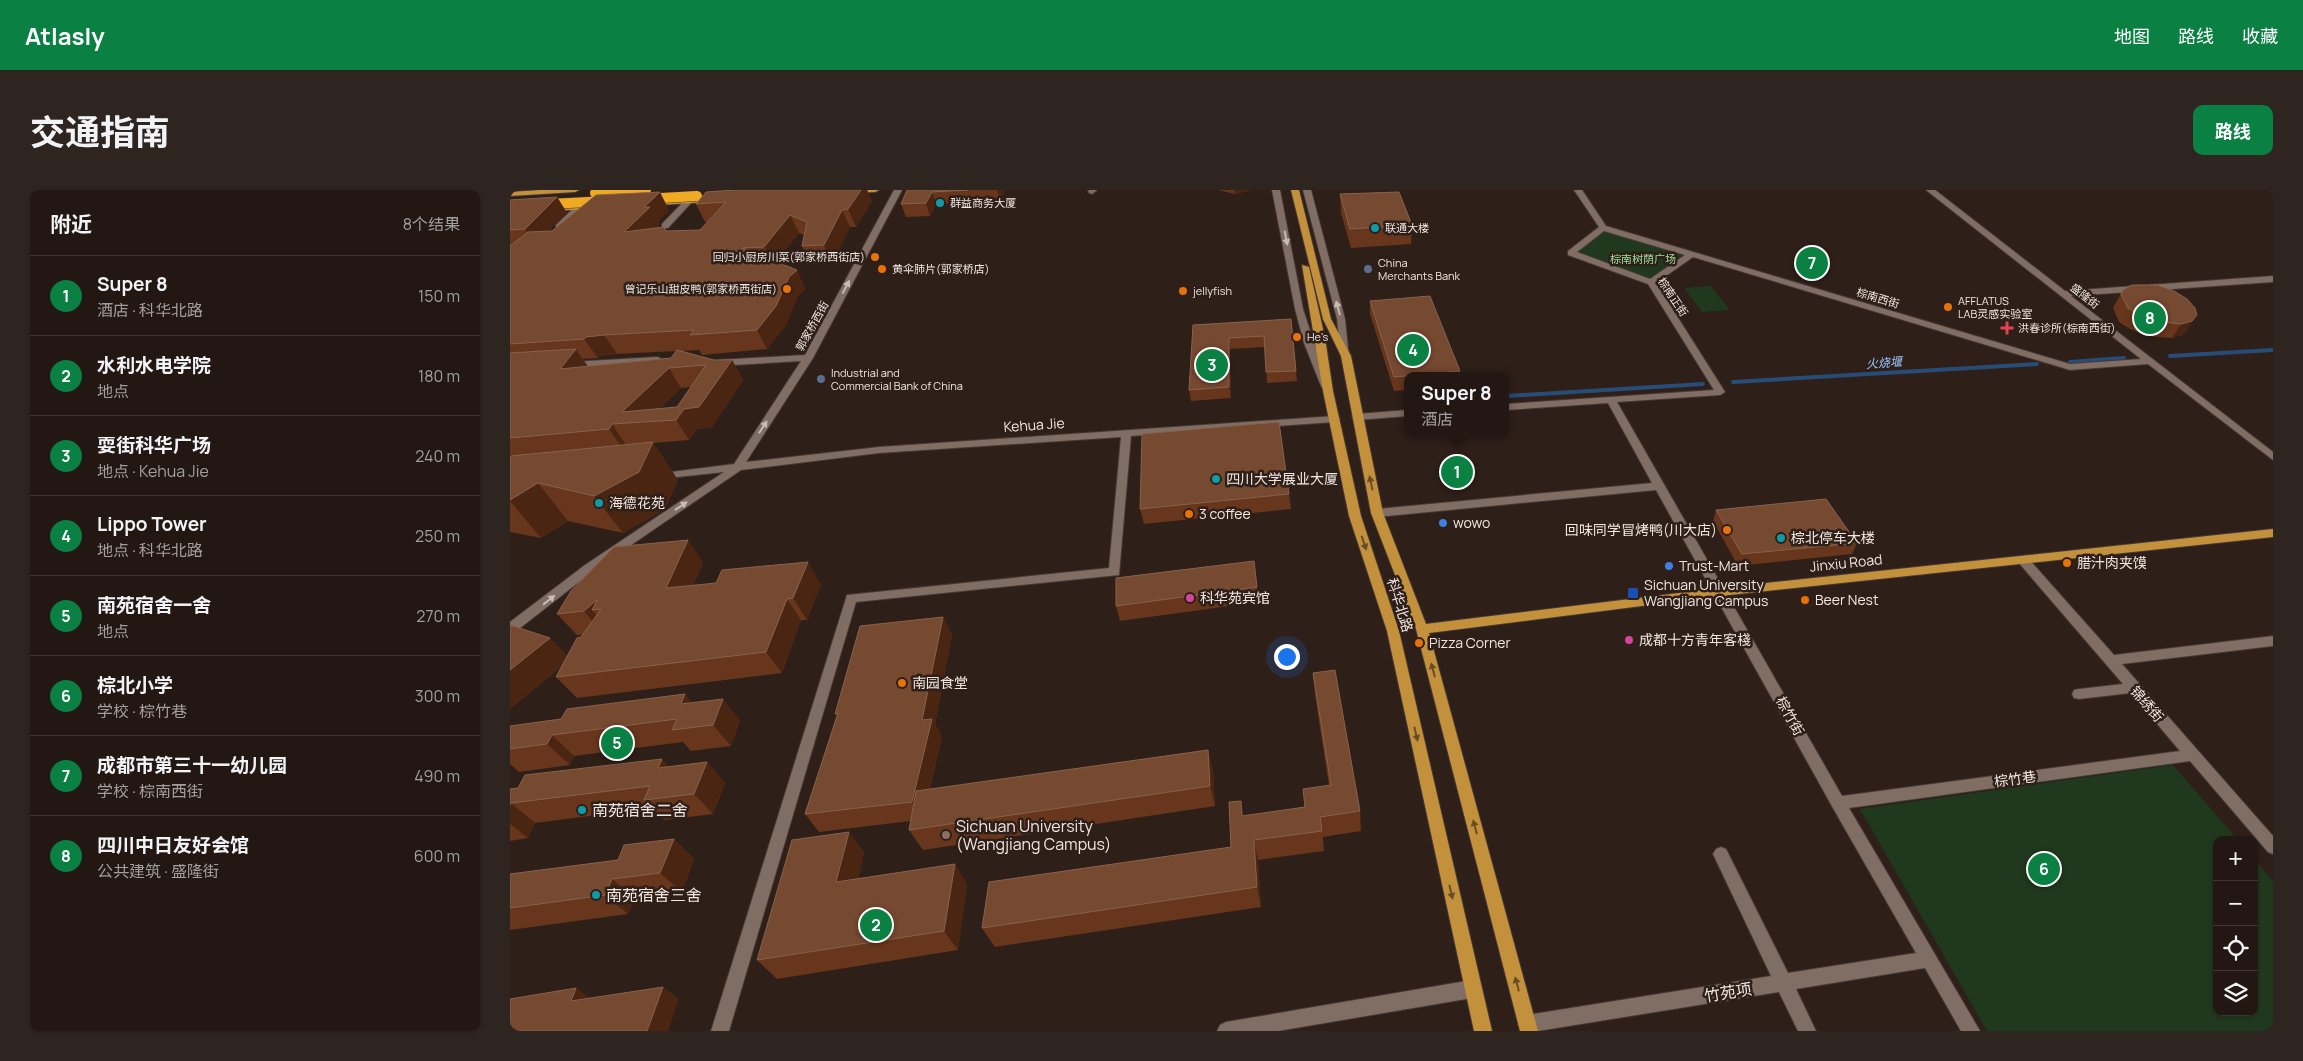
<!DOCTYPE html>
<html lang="zh">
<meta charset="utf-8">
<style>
:root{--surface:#221712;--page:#2e2420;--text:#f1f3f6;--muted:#a29f9f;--line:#3f3632;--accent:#0b8043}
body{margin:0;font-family:Manrope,"Noto Sans SC",sans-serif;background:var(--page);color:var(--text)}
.controls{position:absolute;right:15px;bottom:15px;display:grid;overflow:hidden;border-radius:10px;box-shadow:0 1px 4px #0004}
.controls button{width:45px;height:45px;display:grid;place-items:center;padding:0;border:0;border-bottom:1px solid var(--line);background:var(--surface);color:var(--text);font:25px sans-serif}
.you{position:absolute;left:776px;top:466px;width:18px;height:18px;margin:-12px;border:4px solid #fff;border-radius:50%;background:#1a73e8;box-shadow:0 0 0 8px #1a73e833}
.badge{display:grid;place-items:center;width:32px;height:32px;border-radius:50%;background:var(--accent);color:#fff;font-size:16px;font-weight:700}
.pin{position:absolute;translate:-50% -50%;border:2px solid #fff;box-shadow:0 1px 5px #0006}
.popup{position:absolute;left:894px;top:182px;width:105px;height:65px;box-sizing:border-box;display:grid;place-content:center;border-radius:10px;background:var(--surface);filter:drop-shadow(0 1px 4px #0005);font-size:16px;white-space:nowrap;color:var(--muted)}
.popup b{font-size:19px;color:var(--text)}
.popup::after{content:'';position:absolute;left:50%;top:100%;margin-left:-10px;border:10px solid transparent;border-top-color:var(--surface)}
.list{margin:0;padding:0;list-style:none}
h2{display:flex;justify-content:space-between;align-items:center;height:65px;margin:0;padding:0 20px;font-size:21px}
h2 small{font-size:16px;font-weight:400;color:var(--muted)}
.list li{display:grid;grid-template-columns:32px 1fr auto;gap:15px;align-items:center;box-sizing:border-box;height:80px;padding:0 20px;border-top:1px solid var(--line)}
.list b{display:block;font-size:19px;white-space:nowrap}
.list p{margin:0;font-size:16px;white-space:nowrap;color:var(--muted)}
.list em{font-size:16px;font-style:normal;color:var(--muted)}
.icon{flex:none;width:28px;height:28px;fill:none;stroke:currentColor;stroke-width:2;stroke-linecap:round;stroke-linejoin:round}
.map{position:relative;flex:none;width:1763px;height:841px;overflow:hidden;border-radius:10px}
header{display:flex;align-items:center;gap:30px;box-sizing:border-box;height:70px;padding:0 25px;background:var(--accent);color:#fff}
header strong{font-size:24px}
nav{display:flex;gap:28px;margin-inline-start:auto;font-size:18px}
.intro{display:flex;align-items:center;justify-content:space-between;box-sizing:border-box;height:120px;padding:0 30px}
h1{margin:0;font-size:35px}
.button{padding:12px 22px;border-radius:10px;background:var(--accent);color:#fff;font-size:18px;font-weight:700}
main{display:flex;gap:30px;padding:0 30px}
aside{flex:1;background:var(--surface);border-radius:10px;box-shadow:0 1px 4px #0004}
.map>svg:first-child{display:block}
</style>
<header>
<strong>Atlasly</strong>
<nav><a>地图</a><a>路线</a><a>收藏</a></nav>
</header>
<div class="intro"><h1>交通指南</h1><a class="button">路线</a></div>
<main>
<aside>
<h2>附近<small>8个结果</small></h2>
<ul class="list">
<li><span class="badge">1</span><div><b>Super 8</b><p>酒店 · 科华北路</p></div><em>150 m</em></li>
<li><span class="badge">2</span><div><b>水利水电学院</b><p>地点</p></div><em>180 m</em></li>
<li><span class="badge">3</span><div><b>耍街科华广场</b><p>地点 · Kehua Jie</p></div><em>240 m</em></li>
<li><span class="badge">4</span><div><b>Lippo Tower</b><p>地点 · 科华北路</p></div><em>250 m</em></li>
<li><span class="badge">5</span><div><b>南苑宿舍一舍</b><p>地点</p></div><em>270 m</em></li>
<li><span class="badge">6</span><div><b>棕北小学</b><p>学校 · 棕竹巷</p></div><em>300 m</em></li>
<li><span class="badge">7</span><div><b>成都市第三十一幼儿园</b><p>学校 · 棕南西街</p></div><em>490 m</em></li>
<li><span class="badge">8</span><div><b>四川中日友好会馆</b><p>公共建筑 · 盛隆街</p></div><em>600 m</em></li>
</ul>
</aside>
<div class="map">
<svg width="1763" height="841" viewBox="0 0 1763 841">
<rect width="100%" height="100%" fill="#2e1f18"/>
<g fill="#20381e">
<polygon points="1093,38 1182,64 1141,92 1061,63"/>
<polygon points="1201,96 1220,120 1192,122 1174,98"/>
<polygon points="1663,575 1728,650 1707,650 1707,822 1744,822 1744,669 1763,691 1763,841 1477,841 1350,619"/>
</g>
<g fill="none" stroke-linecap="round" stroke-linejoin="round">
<g stroke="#284c78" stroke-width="4">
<polyline points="1660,166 1763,160"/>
<polyline points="1560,172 1614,168"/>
<polyline points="1223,192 1527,174"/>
<polyline points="996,206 1193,194"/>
</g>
<defs>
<g id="minor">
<polygon points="384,0 392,0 303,168 236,272 369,257 825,226 830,229 825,232 621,246 609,385 346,412 219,841 201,841 337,405 599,378 611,247 369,263 231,280 83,381 5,442 0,444 0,432 75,375 214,282 149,289 145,288 144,286 145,284 224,274 291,171 208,176 203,173 208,170 295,165"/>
<polygon points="579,0 587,0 582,4 578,2"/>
<polygon points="762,0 770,0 793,119 804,153 821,196 819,198 813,198 811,196 794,153 785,119"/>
<polygon points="793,0 801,0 835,129 839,168 833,168 831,166 827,129"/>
<path d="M1064,0H1072L1096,36L1560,174L1631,169L1416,0H1425L1555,101L1763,86V92L1561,106L1763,262V270L1638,174L1560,180L1183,67L1146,93L1215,202L1210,205L1107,212L1332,606L1670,561L1621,503L1569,509L1564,508L1562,504L1564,500L1569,499L1613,494L1509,373L1507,370L1513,366L1517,367L1604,465L1763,446V456L1612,474L1763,646V664L1758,662L1680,571L1339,618L1470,841H1451L1415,778L1286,799L1306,841H1288L1269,802L1028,841L1011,840L1008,834L1011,828L1017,825L1261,786L1203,664L1206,659L1211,657L1216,659L1278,783L1406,763L1323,618L1146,300L867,327L861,323L867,319L1142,293L1098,213L996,220V214L1204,200L1138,94L1058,65V61L1089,37ZM1094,41L1175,65L1140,89L1067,62Z"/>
<polygon points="175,10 182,12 158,38 152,38 152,34"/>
<polygon points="66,16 73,18 52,39 46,39 46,35"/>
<polygon points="147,167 150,168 150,172 60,178 55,175 60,172"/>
<polygon points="898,220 898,226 847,230 842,227 847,224"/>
<polygon points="962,790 968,793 971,799 968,805 962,808 768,841 707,841 710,835 716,832"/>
</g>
<g id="major">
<polygon points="30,0 69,0 65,2 0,6 0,2"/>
<polygon points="339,0 369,0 365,2 342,3"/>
<polygon points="781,0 789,0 821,129 841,166 873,323 916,434 1210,398 1763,339 1763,347 1210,406 919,443 1028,841 1010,841 906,439 861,323 831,166 813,129"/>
<polygon points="197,8 200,8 200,12 150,15 146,13 150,11"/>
<polygon points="87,15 90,15 90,19 37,21 33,19 37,17"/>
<polygon points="792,75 799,77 815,148 823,201 851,326 889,441 982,841 964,841 877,441 839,326 813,201"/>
</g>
</defs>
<use href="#minor" stroke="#463935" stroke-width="2"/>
<use href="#major" stroke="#463935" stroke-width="2"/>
<use href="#minor" fill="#806d64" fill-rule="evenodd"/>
<use href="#major" fill="#c3913c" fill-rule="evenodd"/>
<defs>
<g id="highway-bridge">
<polyline points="85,3 136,0"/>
<polyline points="134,9 187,6"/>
<polyline points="0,16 98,11"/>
</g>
</defs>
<use href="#highway-bridge" stroke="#463935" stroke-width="11" stroke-linecap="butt"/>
<use href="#highway-bridge" stroke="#efa922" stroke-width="10"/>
</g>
<g fill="#67361c" fill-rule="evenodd">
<path d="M225,0H357L362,11L346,37H340L322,73L300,74L292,56L294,45L289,43L266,72L287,80L295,99L288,106L276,135L257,159L192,165L189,160L171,161L204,170H222L233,190L202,237L187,239L179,250L143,253L168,290L155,319L113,343L58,331L31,348L0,342V10L47,7L57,23L38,41L159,20L148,31L150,35L147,38L156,41L190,40L198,32H195L186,14ZM166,161L161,168L78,176L73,169L88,168L89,166L107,164ZM181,197L167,217L150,218L171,198Z"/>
<polygon points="397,0 495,0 491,11 426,14 420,26 396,27 391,14"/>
<polygon points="708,0 742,0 725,4"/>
<polygon points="830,4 902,35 901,54 841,58 831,23"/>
<polygon points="1613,100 1687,125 1673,145 1662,148 1636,146 1620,139 1609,132 1603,118"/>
<polygon points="860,111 950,181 949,186 898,186 898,200 884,201 860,124"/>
<polygon points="781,129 787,191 757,193 755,157 720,159 721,208 681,211 679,200 683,135"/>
<polygon points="779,304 781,319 634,334 630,319"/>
<polygon points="1206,320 1347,353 1342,364 1228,376 1203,331"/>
<polygon points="744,371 749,412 610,431 606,416"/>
<polygon points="193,372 183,396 311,394 297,430 291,430 272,483 67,508 46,487 52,476 0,519 0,435 40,448 57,466 73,445 67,445 47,424"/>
<polygon points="433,427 442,445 425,534 432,547 420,599 698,560 703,581 705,616 413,660 399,640 401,631 309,642 295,624 327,526 325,524"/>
<polygon points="803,483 850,621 851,641 813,647 814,661 748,670 751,717 485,757 472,738 721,657 734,626 795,617 819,596 805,505"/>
<polygon points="182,513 230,530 221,556 181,561 173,552 64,566 60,575 9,582 0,574 0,536"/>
<polygon points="197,572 215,593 203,624 154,630 142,618 25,633 18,648 0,651 0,599"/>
<polygon points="164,649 184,669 172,702 125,708 118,724 0,740 0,684 108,670"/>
<polygon points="354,662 348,689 457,694 448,760 267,789 247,770"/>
</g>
<g fill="#4a2511">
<polygon points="351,0 357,0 362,11 346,37 338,19"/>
<polygon points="487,0 495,0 491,11"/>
<polygon points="724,0 742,0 725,4"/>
<polygon points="150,2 159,20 148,31 150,35 124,60 114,42 134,17"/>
<polygon points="422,2 426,14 420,26 416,13"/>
<polygon points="47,7 57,23 25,55 15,39"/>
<polygon points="332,20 340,37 322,73 314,55"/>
<polygon points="280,25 289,43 263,76 254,57"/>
<polygon points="287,80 295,99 288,106 276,135 257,159 247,140 279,87"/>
<polygon points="1687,125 1673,145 1662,148 1671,134"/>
<polygon points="94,145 107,164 89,166 88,168 74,149 76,147"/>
<polygon points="719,148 720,159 721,208 719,197"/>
<polygon points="66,159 79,179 50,179"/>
<polygon points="222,170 233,190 202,237 187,239 179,250 166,230 174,219"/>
<polygon points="159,178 171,198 136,232 112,222"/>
<polygon points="102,234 116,255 113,259 99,239"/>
<polygon points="143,252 168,290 155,319 113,343 84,306"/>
<polygon points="28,293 58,331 31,348 0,311 0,310"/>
<polygon points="178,350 193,372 173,420 156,398"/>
<polygon points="298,372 311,394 297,430 283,408"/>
<polygon points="88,409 82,420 98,438 92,443 74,421"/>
<polygon points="277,409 291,430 272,483 256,462"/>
<polygon points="433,427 442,445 425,534 432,547 413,630 402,612 412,530"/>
<polygon points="40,448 60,469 0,519 0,480"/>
<polygon points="175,504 193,525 171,514"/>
<polygon points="213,509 230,530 221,556 203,535"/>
<polygon points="42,545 64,566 60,575 37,554"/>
<polygon points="698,560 703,581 705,616 700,596"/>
<polygon points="152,569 172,590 148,578"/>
<polygon points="197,572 215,593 203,624 184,604"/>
<polygon points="731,611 735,631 732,626"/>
<polygon points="1,613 25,633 18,648 0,634 0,615"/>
<polygon points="339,642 354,662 343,711 326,692"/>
<polygon points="164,649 184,669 172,702 150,683"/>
<polygon points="744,650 748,670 751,717 747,697"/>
<polygon points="445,674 457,694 448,760 434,741"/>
<polygon points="102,689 125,708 118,724 95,705"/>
<polygon points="153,797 169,809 158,841 137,841"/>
<polygon points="66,798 84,810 61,811"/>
</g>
<g fill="#764931" stroke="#89624d" fill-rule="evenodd">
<polygon points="225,0 351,0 338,19 332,20 314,55 292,56 297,32 280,25 254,57 232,58 287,80 279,87 266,116 247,140 180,145 184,140 94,145 76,147 74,149 0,154 0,56 18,42 42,41 86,5 150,2 134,17 140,17 114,42 154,37 156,41 190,40 216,12 186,14 196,2"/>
<polygon points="397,0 458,0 422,2 416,13 391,14"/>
<polygon points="889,2 902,35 840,39 830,4"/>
<polygon points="47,7 15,39 0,40 0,10"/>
<polygon points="1622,95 1647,95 1664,101 1677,109 1685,118 1687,125 1682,131 1671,134 1645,131 1629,125 1618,118 1611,104 1613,100"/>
<polygon points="920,106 950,181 884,187 860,111"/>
<polygon points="781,129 786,181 756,182 754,146 719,148 719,197 679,200 683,135"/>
<path d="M66,159L50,179L161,168L167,160L204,170H222L189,217L174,219L166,230L102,234L99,239L0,248V163ZM196,175L167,217L112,222L159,178Z"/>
<polygon points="769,232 779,304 630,319 632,244"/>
<polygon points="143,252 129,282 84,306 28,293 0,310 0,267 1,266"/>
<polygon points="1316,309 1347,353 1232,364 1206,320"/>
<polygon points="178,350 156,398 206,393 212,380 298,372 283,408 277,409 256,462 46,487 67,448 71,447 91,419 82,420 88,409 74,421 47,424 61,401 104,357"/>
<polygon points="744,371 747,397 606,416 606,388"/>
<polygon points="433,427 412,530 422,529 402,612 295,624 328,523 325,524 350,436"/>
<polygon points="0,435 40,448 0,480"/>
<polygon points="825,480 850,621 810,627 812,641 744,650 747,697 472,738 479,692 721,657 719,612 731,611 732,626 795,617 793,599 821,595 803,483"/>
<polygon points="175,504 171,514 213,509 203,535 162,540 167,529 42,545 37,554 0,559 0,536 51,529 57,519"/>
<polygon points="698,560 700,596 399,640 406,601"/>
<polygon points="152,569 148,578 197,572 184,604 134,610 140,596 1,613 0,615 0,599 8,598 15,585"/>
<polygon points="339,642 326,692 445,674 434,741 247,770 282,650"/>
<polygon points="164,649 150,683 102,689 95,705 0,718 0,684 108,670 114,655"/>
<polygon points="153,797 137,841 0,841 0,809 66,798 61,811"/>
</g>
<defs><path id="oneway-solid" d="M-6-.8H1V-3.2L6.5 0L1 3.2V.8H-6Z" transform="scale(1.25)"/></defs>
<g fill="#c9bcb5">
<use href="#oneway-solid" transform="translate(776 48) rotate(79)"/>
<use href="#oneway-solid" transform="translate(336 97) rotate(-62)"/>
<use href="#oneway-solid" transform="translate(828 118) rotate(-105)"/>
<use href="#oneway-solid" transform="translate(253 237) rotate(-57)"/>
<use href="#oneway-solid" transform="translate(171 316) rotate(-34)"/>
<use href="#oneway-solid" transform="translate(39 410) rotate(-38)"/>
</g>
<g fill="#6a4d26">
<use href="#oneway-solid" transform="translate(861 293) rotate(-102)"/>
<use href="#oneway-solid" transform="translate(854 353) rotate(71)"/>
<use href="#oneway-solid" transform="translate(923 480) rotate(-105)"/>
<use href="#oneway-solid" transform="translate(906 544) rotate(77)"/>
<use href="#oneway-solid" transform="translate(965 637) rotate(-105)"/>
<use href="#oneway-solid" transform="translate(941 702) rotate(77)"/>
<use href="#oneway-solid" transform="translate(1007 794) rotate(-105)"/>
</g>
<g fill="#0f9aa8" stroke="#2e1f18" stroke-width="2">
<circle cx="430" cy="13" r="5"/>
<circle cx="865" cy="38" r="5"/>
<circle cx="706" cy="289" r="5"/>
<circle cx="89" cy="313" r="5"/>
<circle cx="1271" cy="348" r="5"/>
<circle cx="72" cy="620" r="5"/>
<circle cx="86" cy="705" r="5"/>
</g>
<g fill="#e8710a" stroke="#2e1f18" stroke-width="2">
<circle cx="365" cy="67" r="5"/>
<circle cx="372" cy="79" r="5"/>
<circle cx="277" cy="99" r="5"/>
<circle cx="673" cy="101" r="5"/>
<circle cx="1438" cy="117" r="5"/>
<circle cx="787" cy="147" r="5"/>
<circle cx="679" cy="324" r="5"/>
<circle cx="1217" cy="340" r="5"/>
<circle cx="1557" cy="373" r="5"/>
<circle cx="1295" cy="410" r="5"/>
<circle cx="909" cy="453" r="5"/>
<circle cx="392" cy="493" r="5"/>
</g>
<g fill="#5c6f8a" stroke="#2e1f18" stroke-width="2">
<circle cx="858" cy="79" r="5"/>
<circle cx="311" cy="189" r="5"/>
</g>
<path fill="#e0444e" stroke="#2e1f18" stroke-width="2" d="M1494.5 130.5h5v5h5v5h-5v5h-5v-5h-5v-5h5z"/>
<g fill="#3f7fe0" stroke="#2e1f18" stroke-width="2">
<circle cx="933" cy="333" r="5"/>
<circle cx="1159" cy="376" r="5"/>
</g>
<rect fill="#1a4fb4" stroke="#2e1f18" stroke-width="2" x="1117" y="397" width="12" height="12" rx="2.5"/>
<g fill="#d1479c" stroke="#2e1f18" stroke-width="2">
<circle cx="680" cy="408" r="5"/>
<circle cx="1119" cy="450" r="5"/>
</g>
<circle fill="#8d6e63" stroke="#2e1f18" stroke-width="2" cx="436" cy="645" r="5"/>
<g text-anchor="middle" stroke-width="5" stroke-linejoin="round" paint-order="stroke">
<g font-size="11" fill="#f1e6e1" stroke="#2e1f18" text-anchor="start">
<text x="440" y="17">群益商务大厦</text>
<text x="875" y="42">联通大楼</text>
<text x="355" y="71" text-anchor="end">回归小厨房川菜(郭家桥西街店)</text>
<text x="868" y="77">China<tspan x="868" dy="13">Merchants Bank</tspan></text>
<text x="382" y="83">黄伞肺片(郭家桥店)</text>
<text x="267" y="103" text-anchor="end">曾记乐山甜皮鸭(郭家桥西街店)</text>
<text x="683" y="105">jellyfish</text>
<text x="1448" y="115">AFFLATUS<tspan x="1448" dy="13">LAB灵感实验室</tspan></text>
<text x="1508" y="142">洪春诊所(棕南西街)</text>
<text x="797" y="151">He's</text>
<text x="321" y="187">Industrial and<tspan x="321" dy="13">Commercial Bank of China</tspan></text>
</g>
<g font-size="11" fill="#9fe09a" stroke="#2e1f18">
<text x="1133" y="73">棕南树荫广场</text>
</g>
<g font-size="11" fill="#f1e6e1" stroke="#2e1f18">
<text transform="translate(1575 106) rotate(38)" y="4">盛隆街</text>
<text transform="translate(1163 107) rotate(56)" y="4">棕南正街</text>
<text transform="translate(1368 108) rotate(17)" y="4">棕南西街</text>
<text transform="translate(302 136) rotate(-61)" y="4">郭家桥西街</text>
</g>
<g font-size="12" font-style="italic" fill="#9ac7fe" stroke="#2e1f18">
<text transform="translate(1374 173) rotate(-4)" y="4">火烧堰</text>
</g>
<g font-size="14" fill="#f1e6e1" stroke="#2e1f18">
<text transform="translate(524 235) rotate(-4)" y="5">Kehua Jie</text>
<text transform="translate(1336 373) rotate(-6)" y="5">Jinxiu Road</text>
<text transform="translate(890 415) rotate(73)" y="5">科华北路</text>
<text transform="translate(1637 514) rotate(49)" y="5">锦绣街</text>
<text transform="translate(1280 526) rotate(61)" y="5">棕竹街</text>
<text transform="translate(1505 589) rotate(-8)" y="5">棕竹巷</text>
</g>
<g font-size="14" fill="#f1e6e1" stroke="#2e1f18" text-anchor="start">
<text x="716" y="294">四川大学展业大厦</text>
<text x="99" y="318">海德花苑</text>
<text x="689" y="329">3 coffee</text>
<text x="943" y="338">wowo</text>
<text x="1207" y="345" text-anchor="end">回味同学冒烤鸭(川大店)</text>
<text x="1281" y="353">棕北停车大楼</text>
<text x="1567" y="378">腊汁肉夹馍</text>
<text x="1169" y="381">Trust-Mart</text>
<text x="1134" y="400">Sichuan University<tspan x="1134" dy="16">Wangjiang Campus</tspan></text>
<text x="690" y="413">科华苑宾馆</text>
<text x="1305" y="415">Beer Nest</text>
<text x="1129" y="455">成都十方青年客棧</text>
<text x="919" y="458">Pizza Corner</text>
<text x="402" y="498">南园食堂</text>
</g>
<g font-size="16" fill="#f1e6e1" stroke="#2e1f18" text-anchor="start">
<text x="82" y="626">南苑宿舍二舍</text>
<text x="446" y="642">Sichuan University<tspan x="446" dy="18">(Wangjiang Campus)</tspan></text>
<text x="96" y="711">南苑宿舍三舍</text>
</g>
<g font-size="16" fill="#f1e6e1" stroke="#2e1f18">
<text transform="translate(1218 802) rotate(-9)" y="6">竹苑项</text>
</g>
</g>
</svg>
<div class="controls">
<button>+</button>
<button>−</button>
<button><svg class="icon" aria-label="locate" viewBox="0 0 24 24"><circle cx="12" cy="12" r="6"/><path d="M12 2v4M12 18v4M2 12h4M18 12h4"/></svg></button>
<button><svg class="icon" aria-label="layers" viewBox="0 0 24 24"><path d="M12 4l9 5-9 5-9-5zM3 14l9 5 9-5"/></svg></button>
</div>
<div class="you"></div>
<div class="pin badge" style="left:947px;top:282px">1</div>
<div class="popup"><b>Super 8</b>酒店</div>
<div class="pin badge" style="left:366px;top:735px">2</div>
<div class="pin badge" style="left:702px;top:175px">3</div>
<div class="pin badge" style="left:903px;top:160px">4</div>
<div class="pin badge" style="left:107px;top:553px">5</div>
<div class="pin badge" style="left:1534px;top:679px">6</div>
<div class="pin badge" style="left:1302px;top:73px">7</div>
<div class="pin badge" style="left:1640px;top:128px">8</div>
</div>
</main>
